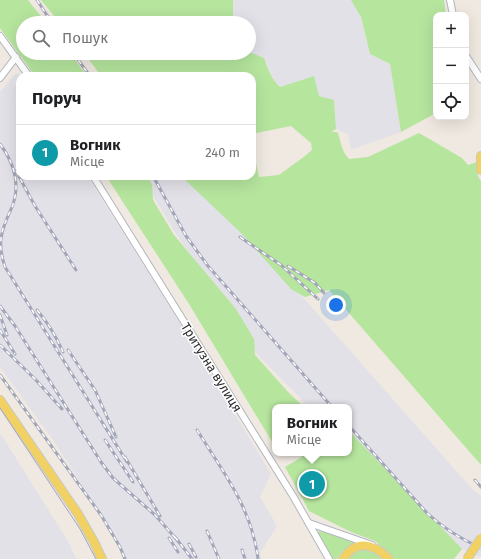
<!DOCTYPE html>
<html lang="uk">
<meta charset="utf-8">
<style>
:root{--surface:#fff;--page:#f2f2f2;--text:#202124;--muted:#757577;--line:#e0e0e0;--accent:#4264fb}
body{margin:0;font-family:"Fira Sans",sans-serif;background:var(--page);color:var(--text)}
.controls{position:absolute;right:12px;top:12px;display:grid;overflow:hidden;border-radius:8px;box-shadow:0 4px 16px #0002}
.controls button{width:36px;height:36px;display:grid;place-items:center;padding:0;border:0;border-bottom:1px solid var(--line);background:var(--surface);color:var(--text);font:20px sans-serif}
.you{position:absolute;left:336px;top:305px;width:14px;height:14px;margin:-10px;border:3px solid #fff;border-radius:50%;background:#1a73e8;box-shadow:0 0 0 6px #1a73e833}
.badge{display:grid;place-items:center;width:26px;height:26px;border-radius:50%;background:var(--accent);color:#fff;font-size:13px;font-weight:700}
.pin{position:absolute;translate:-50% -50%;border:2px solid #fff;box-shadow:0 1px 4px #0006}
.popup{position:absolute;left:272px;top:404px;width:80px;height:52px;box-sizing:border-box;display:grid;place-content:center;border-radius:8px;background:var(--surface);filter:drop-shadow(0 1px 3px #0005);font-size:13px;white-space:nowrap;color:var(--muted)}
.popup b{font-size:15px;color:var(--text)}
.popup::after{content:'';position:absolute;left:50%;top:100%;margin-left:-8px;border:8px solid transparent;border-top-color:var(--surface)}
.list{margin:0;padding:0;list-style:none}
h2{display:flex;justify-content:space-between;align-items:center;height:52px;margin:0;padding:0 16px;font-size:17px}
h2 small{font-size:13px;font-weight:400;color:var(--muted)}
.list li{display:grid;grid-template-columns:26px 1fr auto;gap:12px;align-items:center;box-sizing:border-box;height:56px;padding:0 16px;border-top:1px solid var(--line)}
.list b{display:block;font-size:15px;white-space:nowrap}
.list p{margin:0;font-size:13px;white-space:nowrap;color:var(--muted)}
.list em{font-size:13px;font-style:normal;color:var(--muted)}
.icon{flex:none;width:22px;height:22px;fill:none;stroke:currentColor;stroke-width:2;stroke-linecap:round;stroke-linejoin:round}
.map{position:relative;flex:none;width:481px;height:559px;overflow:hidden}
.search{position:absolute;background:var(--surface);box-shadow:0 4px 16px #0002;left:16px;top:16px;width:240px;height:44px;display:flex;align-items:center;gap:10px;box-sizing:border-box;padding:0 14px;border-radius:22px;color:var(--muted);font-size:15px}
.panel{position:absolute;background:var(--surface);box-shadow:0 4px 16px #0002;left:16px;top:72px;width:240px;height:108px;border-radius:12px}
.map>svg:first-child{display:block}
</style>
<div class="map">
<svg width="481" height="559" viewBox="0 0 481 559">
<rect width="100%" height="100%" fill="#efe9e1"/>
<g fill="#e3e1e8">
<polygon points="233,0 356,0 370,54 390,64 401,132 351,150 348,134 336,129 334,100 319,96 313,76 281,87 275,82 264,59 249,52 249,23 233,23"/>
<polygon points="15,74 21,74 22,76 20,76 20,176 87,176 172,310 271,474 260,497 277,526 260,553 261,559 126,559 118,541 53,440 0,367 0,92"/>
<polygon points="141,176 189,176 262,251 473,490 481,496 481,557 438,538 349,448 349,407 309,407 256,353 178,237"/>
<polygon points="0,433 68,541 76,559 0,559"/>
</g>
<g fill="#b6e59e">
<polygon points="0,0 28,0 46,23 23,23 23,53 70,53 87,76 35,76 0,28"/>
<polygon points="41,0 233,0 233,23 60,23"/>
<polygon points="351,0 444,0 446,15 436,15 436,113 401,132 390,64 370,54 361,17"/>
<path d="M249,52L264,58C268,69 272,80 280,87L314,76L319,96L334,100L336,129L331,132H336L338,133C341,143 342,152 349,159L368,157L419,133L462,158L468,165L477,162L478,176L481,181V465L329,290L305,297L291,289L243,235L181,176H252V144L259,177L279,175L305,156L312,150L311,143L291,126L252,134V76H101L84,53Z"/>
<polygon points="106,176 148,176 152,185 153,200 174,235 236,309 254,339 255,355 288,392 304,407 275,407 275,444 274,445 189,304"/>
<polygon points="349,431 462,549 454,559 395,559 375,541 351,532 309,511 285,467 302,457 300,453 349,453"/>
<path d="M319,531L361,543C350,546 342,549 337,559H332L317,534Z"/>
<polygon points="363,549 372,551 384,559 346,559 351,553"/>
</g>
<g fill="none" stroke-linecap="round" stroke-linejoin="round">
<defs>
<g id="minor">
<polyline points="450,0 453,15"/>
<polyline points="0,36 29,76"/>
<polyline points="466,56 481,79"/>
<polyline points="0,78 16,57"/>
<polyline points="93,176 293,496 329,559"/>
<polyline points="309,523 372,545"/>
</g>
<g id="major">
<polyline points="481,156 481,170"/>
<polyline points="0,400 78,514 94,542 102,559"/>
<path d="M343,559C356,539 373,543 389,559"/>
</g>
</defs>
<use href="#minor" stroke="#b4b7c1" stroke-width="8"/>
<use href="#major" stroke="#c9c9c9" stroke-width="10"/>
<use href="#minor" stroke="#fff" stroke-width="6"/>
<use href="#major" stroke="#f2d163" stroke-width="8"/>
<polyline stroke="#a3a6b8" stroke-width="1" points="0,408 80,529 96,559"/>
<defs>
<g id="rail">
<polyline points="37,0 52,23"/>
<polyline points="73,53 90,76"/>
<path d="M0,144C14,163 21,184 12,207C7,218 2,228 1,239C0,249 2,258 5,267L127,462"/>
<polyline points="16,171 35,206 76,270"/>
<polyline points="153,176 186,236 208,266 332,407"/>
<polyline points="240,237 281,265 318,299"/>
<polyline points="288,266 315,283 324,293"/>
<polyline points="0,306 15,326 101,462 113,478 155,515 178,541"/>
<path d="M37,310C48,323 56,336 63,352"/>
<polyline points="0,315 7,335"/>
<polyline points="0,330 15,354"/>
<polyline points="0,345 35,379 62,409"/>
<polyline points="68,350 95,390 116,437"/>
<polyline points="0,375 101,515 120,547 125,559"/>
<path d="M349,426L427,513C443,528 461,539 481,548"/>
<path d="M197,430C223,472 252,508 258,559"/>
<polyline points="105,440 133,482"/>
<polyline points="125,457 160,516"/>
<polyline points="475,480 481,487"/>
<polyline points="207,531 219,559"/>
<polyline points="175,537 192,559"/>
<polyline points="169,538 178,552"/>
<polyline points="189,544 196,557"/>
<polyline points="242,550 245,559"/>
</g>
</defs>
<use href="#rail" stroke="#a3a6b8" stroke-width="3"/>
<use href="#rail" stroke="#fff" stroke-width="1.5" stroke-dasharray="4.5" stroke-linecap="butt"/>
<defs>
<polyline id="major-bridge" points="467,559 481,538"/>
</defs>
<use href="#major-bridge" stroke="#c9c9c9" stroke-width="10" stroke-linecap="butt"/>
<use href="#major-bridge" stroke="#f2d163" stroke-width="8"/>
</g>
<g text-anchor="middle" stroke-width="3" stroke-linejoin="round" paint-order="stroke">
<g font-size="13" fill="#2e2e2e" stroke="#fff">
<text transform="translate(212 367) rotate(58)" y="5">Тритузна вулиця</text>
</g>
</g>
</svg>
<div class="controls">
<button>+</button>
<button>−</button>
<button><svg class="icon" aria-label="locate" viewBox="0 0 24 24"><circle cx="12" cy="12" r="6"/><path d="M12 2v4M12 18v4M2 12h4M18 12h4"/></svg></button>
</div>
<div class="you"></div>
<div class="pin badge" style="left:312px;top:484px;background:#0f9aa8">1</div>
<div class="popup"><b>Вогник</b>Місце</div>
<div class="search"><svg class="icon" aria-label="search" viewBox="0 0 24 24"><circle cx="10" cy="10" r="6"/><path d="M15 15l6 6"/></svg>Пошук</div>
<section class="panel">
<h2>Поруч<small></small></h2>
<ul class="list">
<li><span class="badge" style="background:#0f9aa8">1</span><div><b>Вогник</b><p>Місце</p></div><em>240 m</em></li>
</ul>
</section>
</div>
